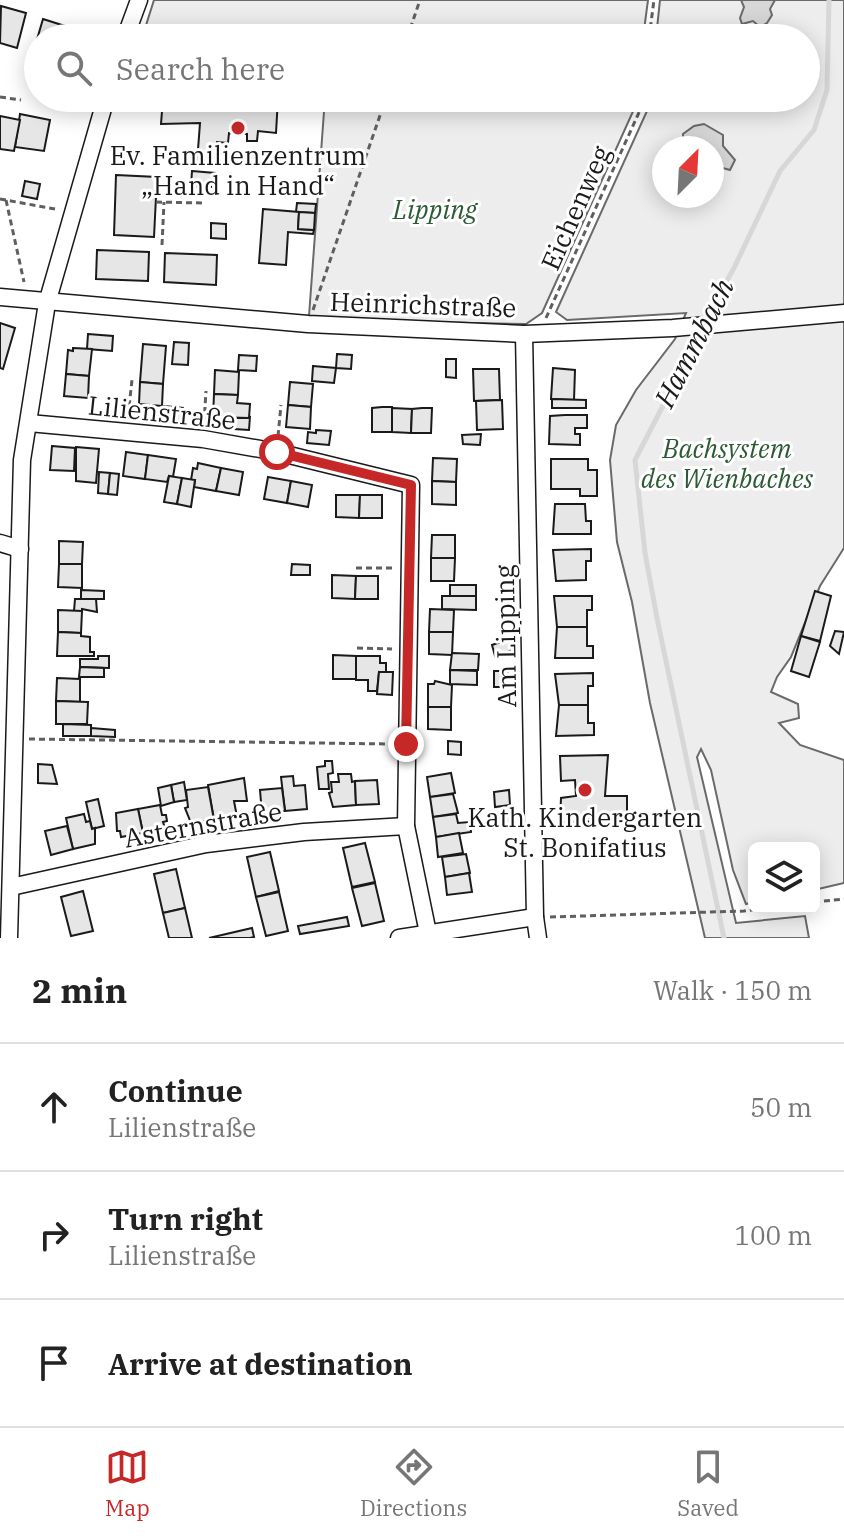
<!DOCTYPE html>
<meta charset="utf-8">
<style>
:root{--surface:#fff;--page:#f2f2f2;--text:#222;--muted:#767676;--line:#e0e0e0;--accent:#c62828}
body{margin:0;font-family:"IBM Plex Serif",serif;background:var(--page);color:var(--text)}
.controls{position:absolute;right:24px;bottom:24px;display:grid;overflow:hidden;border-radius:12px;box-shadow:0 4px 20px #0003}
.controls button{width:72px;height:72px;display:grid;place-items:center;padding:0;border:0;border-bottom:2px solid var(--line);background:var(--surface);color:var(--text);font:40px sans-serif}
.compass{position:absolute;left:652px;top:136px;width:72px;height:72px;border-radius:50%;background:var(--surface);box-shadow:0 4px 20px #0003;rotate:24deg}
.stop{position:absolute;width:24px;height:24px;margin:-18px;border:6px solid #c62828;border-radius:50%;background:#fff}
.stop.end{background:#c62828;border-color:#fff;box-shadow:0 2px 8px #0008}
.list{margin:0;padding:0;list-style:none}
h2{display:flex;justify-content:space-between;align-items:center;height:104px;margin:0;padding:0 32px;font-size:34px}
h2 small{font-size:26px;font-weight:400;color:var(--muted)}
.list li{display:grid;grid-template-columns:52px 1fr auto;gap:24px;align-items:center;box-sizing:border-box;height:128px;padding:0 32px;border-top:2px solid var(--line)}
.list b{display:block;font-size:30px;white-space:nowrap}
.list p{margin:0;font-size:26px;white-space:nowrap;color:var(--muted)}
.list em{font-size:26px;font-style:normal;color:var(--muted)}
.icon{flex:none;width:44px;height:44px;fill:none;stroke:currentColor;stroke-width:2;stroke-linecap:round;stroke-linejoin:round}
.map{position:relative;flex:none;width:844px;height:938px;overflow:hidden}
.search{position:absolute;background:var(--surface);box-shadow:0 4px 20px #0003;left:24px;right:24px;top:24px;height:88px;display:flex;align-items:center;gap:20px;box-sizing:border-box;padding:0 28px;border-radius:44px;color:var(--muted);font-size:30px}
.sheet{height:488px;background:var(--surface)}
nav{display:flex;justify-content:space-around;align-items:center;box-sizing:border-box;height:112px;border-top:2px solid var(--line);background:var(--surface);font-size:22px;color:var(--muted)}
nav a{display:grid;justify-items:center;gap:4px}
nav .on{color:var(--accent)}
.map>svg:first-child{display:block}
</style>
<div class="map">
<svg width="844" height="938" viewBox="0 0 844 938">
<rect width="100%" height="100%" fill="#fff"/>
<g fill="#ededed" stroke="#6a6a6a" stroke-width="2" fill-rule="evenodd">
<polygon points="154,0 648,0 643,38 142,38"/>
<path d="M660,0H844V548L820,586L791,657L777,677L771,692L798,704L799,718L779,723L800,745L844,760V883L814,890V848H754V902L746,904L733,870L711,770L701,749L697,757L736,923L805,916L809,938H705L650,703L632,602L617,542L610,460L616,425L636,390L675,339L686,313L567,320L556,312L647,111L649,98H806V38H656ZM664,148H712V196H664Z"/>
<polygon points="325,98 636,98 635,107 542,313 526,324 369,321 309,316"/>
</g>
<g fill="#d7d7d7" stroke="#6a6a6a" stroke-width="2">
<polygon points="741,0 775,0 770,9 772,15 767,23 760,27 753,21 742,24 740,18 744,7"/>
<polygon points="704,124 723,135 723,146 735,160 730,170 712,165 712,148 686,148 683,143 683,134 694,126"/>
</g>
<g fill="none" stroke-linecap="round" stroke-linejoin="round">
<polyline stroke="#d7d7d7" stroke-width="5" points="724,938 657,618 645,553 635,460 669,394 691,345 734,268 780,171 814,130 827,90 829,0"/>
</g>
<g fill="#e6e6e6" stroke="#1a1a1a" stroke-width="2">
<polygon points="1,6 26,13 17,48 0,43"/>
<polygon points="43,19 65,26 62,38 38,38 38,54 33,53"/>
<polygon points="65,26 87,32 85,38 62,38"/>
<polygon points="163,98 278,98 276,133 258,131 257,141 247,141 247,134 229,133 228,143 217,142 216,164 197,163 200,123 161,124"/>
<polygon points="20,114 50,120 44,151 15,147"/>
<polygon points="0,116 20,120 14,151 0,149"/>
<polygon points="192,171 215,173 214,187 191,186"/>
<polygon points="116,175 157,177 154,237 114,235"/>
<polygon points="25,181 40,184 37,199 22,196"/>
<polygon points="297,203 316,204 315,213 296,212"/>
<polygon points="263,209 299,212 298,229 314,230 313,234 288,232 286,265 259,263"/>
<polygon points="299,212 315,213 314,230 298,229"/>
<polygon points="211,223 226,224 226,239 211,238"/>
<polygon points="97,250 149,252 148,281 96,279"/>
<polygon points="165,253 217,255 216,285 164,282"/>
<polygon points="0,323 15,328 3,369 0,368"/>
<polygon points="88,334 113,336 112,351 87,349"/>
<polygon points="174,342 189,343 188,365 172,364"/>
<polygon points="143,344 166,346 163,384 140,382"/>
<polygon points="73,348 92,349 89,376 66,374 68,350 73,351"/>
<polygon points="337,354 352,355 351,369 336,368"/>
<polygon points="239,355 257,356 256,371 238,370"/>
<polygon points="446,359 456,359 456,378 446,377"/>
<polygon points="313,366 336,368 334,383 312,381"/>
<polygon points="553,368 575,370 574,400 551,399"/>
<polygon points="473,369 499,369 500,400 474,401"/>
<polygon points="215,370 239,372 238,395 214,394"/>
<polygon points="66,374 89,376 88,398 64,396"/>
<polygon points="140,382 163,384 162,406 139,404"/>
<polygon points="290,382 313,384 311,407 288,405"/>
<polygon points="214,394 238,395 237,403 250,404 249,418 213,417"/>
<polygon points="552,399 586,400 586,408 552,408"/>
<polygon points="502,400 503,429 477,430 476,401"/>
<polygon points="288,405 311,407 310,429 286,427"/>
<polygon points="164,406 183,408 181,423 159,420 160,409 164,409"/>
<polygon points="382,407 392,407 392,432 372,432 372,408"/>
<polygon points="392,408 412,409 411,433 392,432"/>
<polygon points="422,408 432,408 431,433 411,433 412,409"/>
<polygon points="565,415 587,415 587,428 575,428 575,434 580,434 580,445 549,444 550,416"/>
<polygon points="250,416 249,430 234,429 235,418 249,418"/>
<polygon points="316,430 331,431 329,445 307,443 308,432 316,433"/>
<polygon points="481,434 480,445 463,444 462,435"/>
<polygon points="52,446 75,448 74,471 50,470"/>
<polygon points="76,447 99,449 96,483 76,481"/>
<polygon points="126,452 148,455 145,479 123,476"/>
<polygon points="148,455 176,459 173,477 169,476 167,482 145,479"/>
<polygon points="433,458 457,459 456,482 432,481"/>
<polygon points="551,459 588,459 588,470 597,470 597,496 580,496 580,489 551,489"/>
<polygon points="198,463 221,468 216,491 194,487 195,480 191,480 193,468 197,469"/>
<polygon points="221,468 243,472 239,495 216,491"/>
<polygon points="99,472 110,473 108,494 98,493"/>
<polygon points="110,473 119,474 117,495 108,494"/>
<polygon points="169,476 182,478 177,504 164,502"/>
<polygon points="268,477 291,481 287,503 264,499"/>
<polygon points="182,478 195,480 191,507 177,504"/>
<polygon points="291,481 312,485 308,507 287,503"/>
<polygon points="432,481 456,482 456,505 432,504"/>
<polygon points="336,495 360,495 359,518 336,517"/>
<polygon points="360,495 382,495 382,518 359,518"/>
<polygon points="555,504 585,504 586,521 591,521 591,534 553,534"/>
<polygon points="432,535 455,535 455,558 431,558"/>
<polygon points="59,541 83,542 82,564 59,564"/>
<polygon points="591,549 591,561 586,561 586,580 556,581 553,550"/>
<polygon points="431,558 455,558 454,581 431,581"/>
<polygon points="59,564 82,564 82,588 58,587"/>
<polygon points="292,564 310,565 310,575 291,575"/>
<polygon points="332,575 356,576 355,599 332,598"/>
<polygon points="356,576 378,576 378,599 355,599"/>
<rect x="450" y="585" width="26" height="11"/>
<polygon points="81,590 104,591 104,599 81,599"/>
<polygon points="815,591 831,596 820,641 801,636"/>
<polygon points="442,596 476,596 476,610 442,609"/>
<polygon points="554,596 592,596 592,610 587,610 587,627 557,627"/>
<polygon points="75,599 96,599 97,612 82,609 82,611 74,611"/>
<polygon points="430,609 454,610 453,632 429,632"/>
<polygon points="58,610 82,611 81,633 58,632"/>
<polygon points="557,627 587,627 587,646 593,646 593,658 555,658"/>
<polygon points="835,631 844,632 839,654 830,646"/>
<polygon points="58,632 81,633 81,636 90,637 90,652 94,652 94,656 57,656"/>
<polygon points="429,632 453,632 452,655 429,654"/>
<polygon points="801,636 820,642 809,677 791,671"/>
<polygon points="512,638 516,649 495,656 492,645"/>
<polygon points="452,653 479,654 478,670 450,670"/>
<polygon points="333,655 356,656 356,679 333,679"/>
<polygon points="98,656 109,656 109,668 80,667 80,659 98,659"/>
<polygon points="356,656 380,656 380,663 386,663 386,673 379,672 377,691 368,691 368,680 356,680"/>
<polygon points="80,667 104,668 104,677 79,677"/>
<polygon points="450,670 477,671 477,685 450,684"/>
<rect x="494" y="671" width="14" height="16"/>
<polygon points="379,672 393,672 392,695 377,694"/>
<polygon points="593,673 593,686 588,686 588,705 559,705 555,674"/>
<polygon points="57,678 80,679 80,702 56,701"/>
<polygon points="435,681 452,685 451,707 428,707 428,684 434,684"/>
<polygon points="56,701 88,702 87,724 56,724"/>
<polygon points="559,705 588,705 588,723 594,723 594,735 556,736"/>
<polygon points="428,707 451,707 451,730 428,729"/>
<polygon points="63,724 91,725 91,736 63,736"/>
<polygon points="91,728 115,730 115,737 91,736"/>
<polygon points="448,741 461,742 461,755 448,754"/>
<polygon points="608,755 605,796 627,796 627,821 560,822 561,798 576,796 575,780 561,781 560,756"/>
<polygon points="325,761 332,761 333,773 328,774 329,789 319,789 317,767 325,766"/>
<polygon points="38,764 52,765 57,784 38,783"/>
<polygon points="451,773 455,793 430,797 427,777"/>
<polygon points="338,774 351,774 352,782 355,781 356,805 333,807 329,793 332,792 331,782 339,782"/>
<polygon points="293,776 294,786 305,785 307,809 285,811 281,777"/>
<polygon points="244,778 247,801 234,801 237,817 214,820 208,785"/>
<polygon points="377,780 379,804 356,805 355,781"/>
<polygon points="184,782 187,800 174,802 171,785"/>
<polygon points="171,785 174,802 161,806 158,788"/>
<polygon points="208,787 214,820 191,823 185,808 188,807 186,790"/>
<polygon points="282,788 285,811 262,814 260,790"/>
<polygon points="509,790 510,805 495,807 494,792"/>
<polygon points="453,794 458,813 433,817 430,797"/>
<polygon points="98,799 104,826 92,829 86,802"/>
<polygon points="160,805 162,815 166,815 167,821 163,822 165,828 143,833 138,809"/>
<polygon points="138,809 143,833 121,837 120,831 117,831 116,813"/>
<polygon points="512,810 514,826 501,827 499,812"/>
<polygon points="84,814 86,822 90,821 92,829 95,828 95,844 73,849 66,818"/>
<polygon points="456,814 458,823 470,822 471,832 436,837 433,817"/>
<polygon points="67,826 73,849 51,855 45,831"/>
<polygon points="459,833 463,853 438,857 436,837"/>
<polygon points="365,843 375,882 352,887 343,848"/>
<polygon points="270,852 279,891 256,897 247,857"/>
<polygon points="466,854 470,873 445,877 442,857"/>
<polygon points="176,869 185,908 163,913 154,874"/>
<polygon points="469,873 472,892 447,895 445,877"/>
<polygon points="375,883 384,921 362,926 352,888"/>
<polygon points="83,891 93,931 71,936 61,897"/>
<polygon points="279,892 288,931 266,936 256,897"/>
<polygon points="185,908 192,938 169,938 163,913"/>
<polygon points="347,917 349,926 300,934 298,926"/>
<polygon points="252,928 254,937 250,938 209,938"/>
</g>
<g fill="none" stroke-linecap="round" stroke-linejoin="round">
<defs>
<g id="minor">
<polyline points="125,38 139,0"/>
<polyline points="0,297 308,324 524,334 673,328 844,313"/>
<polyline points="524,334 535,917 538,938"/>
<polyline points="29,423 203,439 277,452 411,485 406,826 428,933"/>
<polyline points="0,543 20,549"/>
<polyline points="11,887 206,844 304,832 406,826"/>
<polyline points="9,938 22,460 47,303 106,98"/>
<polyline points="399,938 535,917"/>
</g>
</defs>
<use href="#minor" stroke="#1a1a1a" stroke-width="19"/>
<g stroke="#5f5f5f" stroke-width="3" stroke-dasharray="6 4" stroke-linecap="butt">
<polyline points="407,38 420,0"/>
<polyline points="649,38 654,0"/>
<polyline points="0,97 21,100"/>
<polyline points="0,199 55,209"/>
<polyline points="6,200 24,282"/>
<polyline points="156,202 202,203"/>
<polyline points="162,245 164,202"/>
<polyline points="313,310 386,98"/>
<polyline points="546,318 641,108 643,98"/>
<polyline points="128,416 132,380"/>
<polyline points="204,423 206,391"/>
<polyline points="278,436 281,405"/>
<polyline points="356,568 393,568"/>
<polyline points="357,648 392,649"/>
<polyline points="29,739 390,744"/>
<polyline points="814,902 844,899"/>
<polyline points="550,917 744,911 768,908"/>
</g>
<use href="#minor" stroke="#fff" stroke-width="16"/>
</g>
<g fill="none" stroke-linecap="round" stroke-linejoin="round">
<polyline stroke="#c62828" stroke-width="10" points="277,452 411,485 406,744"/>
</g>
<g fill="#c62828" stroke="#fff" stroke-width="3">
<circle cx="238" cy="128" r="8"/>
<circle cx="585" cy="790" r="8"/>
</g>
<g text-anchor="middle" stroke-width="6" stroke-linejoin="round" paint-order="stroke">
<g font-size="26" fill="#1a1a1a" stroke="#fff">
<text x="238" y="165">Ev. Familienzentrum<tspan x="238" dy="30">„Hand in Hand“</tspan></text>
<text x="585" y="827">Kath. Kindergarten<tspan x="585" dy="30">St. Bonifatius</tspan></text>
</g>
<g font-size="26" fill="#1a1a1a" stroke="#fff">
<text transform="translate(576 208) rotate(-66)" y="9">Eichenweg</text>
<text transform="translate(423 305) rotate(2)" y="9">Heinrichstraße</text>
<text transform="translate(162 413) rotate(6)" y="9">Lilienstraße</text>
<text transform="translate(506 636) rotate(-91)" y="9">Am Lipping</text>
<text transform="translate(203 825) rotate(-10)" y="9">Asternstraße</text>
</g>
<g font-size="26" font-style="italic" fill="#2b5a34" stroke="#fff">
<text x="435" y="219">Lipping</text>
<text x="727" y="458">Bachsystem<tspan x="727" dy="30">des Wienbaches</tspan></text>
</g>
<g font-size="28" font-style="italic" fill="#1a1a1a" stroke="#fff">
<text transform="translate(694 343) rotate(-63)" y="10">Hammbach</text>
</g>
</g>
</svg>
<div class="controls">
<button><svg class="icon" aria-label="layers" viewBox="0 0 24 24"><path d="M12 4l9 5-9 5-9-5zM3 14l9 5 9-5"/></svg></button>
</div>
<svg class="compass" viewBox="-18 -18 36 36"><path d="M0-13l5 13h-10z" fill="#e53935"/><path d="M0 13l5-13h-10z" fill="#767676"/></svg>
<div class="stop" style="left:277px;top:452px"></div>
<div class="stop end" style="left:406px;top:744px"></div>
<div class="search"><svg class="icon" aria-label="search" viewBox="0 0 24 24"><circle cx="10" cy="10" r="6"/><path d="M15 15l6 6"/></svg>Search here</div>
</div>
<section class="sheet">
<h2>2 min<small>Walk · 150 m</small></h2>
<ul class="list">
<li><svg class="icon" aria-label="ahead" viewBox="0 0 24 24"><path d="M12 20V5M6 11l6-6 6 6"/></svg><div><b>Continue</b><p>Lilienstraße</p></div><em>50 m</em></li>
<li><svg class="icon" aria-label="right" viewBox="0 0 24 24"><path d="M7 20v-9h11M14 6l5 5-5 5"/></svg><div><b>Turn right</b><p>Lilienstraße</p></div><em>100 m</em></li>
<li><svg class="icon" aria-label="arrive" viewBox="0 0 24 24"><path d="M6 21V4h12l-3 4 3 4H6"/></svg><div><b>Arrive at destination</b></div></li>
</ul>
</section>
<nav>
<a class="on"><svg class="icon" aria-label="map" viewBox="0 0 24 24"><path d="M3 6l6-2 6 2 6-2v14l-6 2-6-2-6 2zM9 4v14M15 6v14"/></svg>Map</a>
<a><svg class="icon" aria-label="directions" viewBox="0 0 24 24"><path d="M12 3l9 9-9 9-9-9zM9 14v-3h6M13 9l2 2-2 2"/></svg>Directions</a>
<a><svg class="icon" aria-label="saved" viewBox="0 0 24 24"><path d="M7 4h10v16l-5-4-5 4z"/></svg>Saved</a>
</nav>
